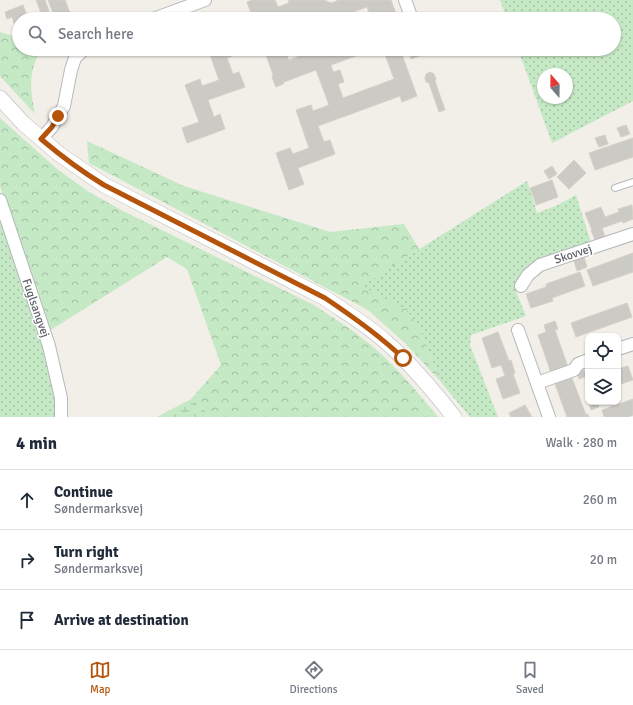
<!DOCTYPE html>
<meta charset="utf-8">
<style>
:root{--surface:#fff;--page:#f6f6f7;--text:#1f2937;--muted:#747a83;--line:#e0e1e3;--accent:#b45309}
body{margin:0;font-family:Signika,sans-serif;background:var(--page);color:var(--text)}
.controls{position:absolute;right:12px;bottom:12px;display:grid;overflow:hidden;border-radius:8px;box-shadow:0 1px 3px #0004}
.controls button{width:36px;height:36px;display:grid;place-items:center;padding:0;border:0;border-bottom:1px solid var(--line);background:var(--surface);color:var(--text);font:20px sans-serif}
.compass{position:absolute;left:537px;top:68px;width:36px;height:36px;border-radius:50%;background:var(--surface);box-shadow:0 1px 3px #0004;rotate:340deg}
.stop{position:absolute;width:12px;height:12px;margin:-9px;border:3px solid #b45309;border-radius:50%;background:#fff}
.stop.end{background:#b45309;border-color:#fff;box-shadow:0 1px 4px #0008}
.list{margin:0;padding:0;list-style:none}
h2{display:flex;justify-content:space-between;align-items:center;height:52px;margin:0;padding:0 16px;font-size:17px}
h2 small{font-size:13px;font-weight:400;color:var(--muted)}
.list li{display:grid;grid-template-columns:26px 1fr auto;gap:12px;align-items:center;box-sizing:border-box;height:60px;padding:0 16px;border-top:1px solid var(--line)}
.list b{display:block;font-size:15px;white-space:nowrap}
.list p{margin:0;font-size:13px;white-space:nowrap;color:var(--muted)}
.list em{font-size:13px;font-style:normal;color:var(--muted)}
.icon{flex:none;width:22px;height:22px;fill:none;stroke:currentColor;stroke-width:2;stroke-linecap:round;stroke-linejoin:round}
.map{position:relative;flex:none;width:633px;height:417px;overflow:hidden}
.search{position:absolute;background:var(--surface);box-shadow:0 1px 3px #0004;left:12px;right:12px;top:12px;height:44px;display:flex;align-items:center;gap:10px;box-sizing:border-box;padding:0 14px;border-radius:22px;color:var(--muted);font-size:15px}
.sheet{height:232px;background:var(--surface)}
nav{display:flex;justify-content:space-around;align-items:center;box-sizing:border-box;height:56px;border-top:1px solid var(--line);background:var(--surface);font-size:11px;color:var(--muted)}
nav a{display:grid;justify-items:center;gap:2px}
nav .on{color:var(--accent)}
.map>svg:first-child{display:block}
</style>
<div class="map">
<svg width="633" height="417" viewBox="0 0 633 417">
<defs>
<pattern id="grass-dots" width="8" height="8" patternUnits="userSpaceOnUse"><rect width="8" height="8" fill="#c5e8c5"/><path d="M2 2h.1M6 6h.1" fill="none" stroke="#a3c0a4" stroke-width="1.8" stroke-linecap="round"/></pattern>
<pattern id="forest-crowns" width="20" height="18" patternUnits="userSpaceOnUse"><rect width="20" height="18" fill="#c5e8c5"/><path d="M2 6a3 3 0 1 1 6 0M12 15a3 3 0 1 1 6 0" fill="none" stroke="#a3c0a4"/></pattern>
<pattern id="wetland-marsh" width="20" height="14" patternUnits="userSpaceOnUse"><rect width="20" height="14" fill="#c5e8c5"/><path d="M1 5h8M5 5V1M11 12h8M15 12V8" fill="none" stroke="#a3c0a4"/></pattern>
</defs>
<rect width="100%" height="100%" fill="#f1efe8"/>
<g fill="url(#grass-dots)" fill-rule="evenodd">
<path d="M500,0H633V101L552,143L518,49H614V19H507ZM543,74H567V98H543Z"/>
<polygon points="527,181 537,213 558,205 576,195 591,243 534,262 523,272 515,289 526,316 471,335 470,345 498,417 470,417 440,381 422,334 361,286"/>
<polygon points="0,215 45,347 56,399 55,417 0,417"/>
</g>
<g fill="url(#forest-crowns)">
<path d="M0,32L19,38V49H41C28,73 30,88 35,114L0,76Z"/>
<path d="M0,118L57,169L89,192L121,210L314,305C330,316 347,326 362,338C391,360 415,389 438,417H212L191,399L221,365L187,269L167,257L49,331L0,186Z"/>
<polygon points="87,141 184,186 330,232 404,224 419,249 362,286 407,310 422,334 440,381 405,343 368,310 89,163"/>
</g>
<polygon fill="url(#wetland-marsh)" points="191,399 212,417 157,417"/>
<g fill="#cccac5" stroke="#d6d1c6">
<polygon points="36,0 45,0 49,11 41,13"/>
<polygon points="48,0 65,0 70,13 55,18"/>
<polygon points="252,0 275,0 278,7 289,3 288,1 290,0 324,0 331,3 337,1 337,0 391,0 398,19 372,19 367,7 334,19 310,19 306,17 300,19 253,19 247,2"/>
<polygon points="23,5 28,18 41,13 43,19 19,19 19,31 17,32 12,17 7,19 5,12"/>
<polygon points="208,49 251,49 227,58 233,74 239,72 245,87 208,100 214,117 220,114 225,129 187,143 182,128 199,122 185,85 200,79 202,86 219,80"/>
<polygon points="264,49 284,49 289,60 318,49 375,49 331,65 333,72 340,70 344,82 338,84 343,98 394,79 383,49 400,49 417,96 402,102 400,96 318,126 324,142 330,140 335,154 298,168 304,184 289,190 276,153 290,148 293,154 309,148 296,110 311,105 313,111 329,105 316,70 284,82 283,84 276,87 272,77 273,75"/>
<polygon points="408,49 430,49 431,52 411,59"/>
<polygon points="430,72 434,74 436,79 435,81 445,110 439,112 429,83 426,82 425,78 426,74"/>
<polygon points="626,125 630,134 621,137 617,128"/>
<polygon points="605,135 608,144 599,147 595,138"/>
<polygon points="633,138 633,157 595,170 589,153"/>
<polygon points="574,160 586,173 569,189 557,177"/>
<polygon points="552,166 557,174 549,179 544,171"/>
<polygon points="552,180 558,197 536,205 530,188"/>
<polygon points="632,205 633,219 623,223 622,221 602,228 605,237 595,240 591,230 592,230 585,213 601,207 605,217 619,212 618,209"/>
<polygon points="633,253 633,272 593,286 587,270"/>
<polygon points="584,257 587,267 577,271 574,261"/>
<polygon points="580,272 585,286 552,298 553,301 531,308 526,294 546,287 546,284"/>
<polygon points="627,303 632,317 576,337 571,323"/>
<polygon points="555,321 558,329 555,330 568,367 551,373 538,335 546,332 544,325"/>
<polygon points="498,332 509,361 511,360 515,373 513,374 520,393 503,399 496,379 505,376 501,365 492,368 482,338"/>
<polygon points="628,366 633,380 618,385 618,369"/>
<polygon points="584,370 587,376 579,379 577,372"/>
<polygon points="572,378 586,415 588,414 589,417 567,417 555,384"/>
<polygon points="633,399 633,415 628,417 604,417 602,410"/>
<polygon points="592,402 597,402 599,407 591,410 589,403"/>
<polygon points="525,405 532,417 511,417 509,413"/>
</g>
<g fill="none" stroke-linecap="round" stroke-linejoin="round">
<defs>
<polyline id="service" points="615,188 633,182"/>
<g id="minor">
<polyline points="405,0 412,19"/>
<polyline points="153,19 205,0"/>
<polyline points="41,139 52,127 64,106 71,70 75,58 84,49"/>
<polyline points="0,200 49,346 61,398 61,417"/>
<polyline points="521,286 528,275 540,265 633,234"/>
<polyline points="518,330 549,417"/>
<polyline points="618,349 633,344"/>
<polyline points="537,383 574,370 578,364 588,360"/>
</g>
<path id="tertiary" d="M0,98L23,123L59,154L104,185L325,298C345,312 367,325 385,341C411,364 433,390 454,417"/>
</defs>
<use href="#service" stroke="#b5b8bc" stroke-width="8"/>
<use href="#minor" stroke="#b5b8bc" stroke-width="14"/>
<use href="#tertiary" stroke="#b5b8bc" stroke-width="16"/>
<use href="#service" stroke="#fff" stroke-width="6"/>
<use href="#minor" stroke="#fff" stroke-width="12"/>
<use href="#tertiary" stroke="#fff" stroke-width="15"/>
</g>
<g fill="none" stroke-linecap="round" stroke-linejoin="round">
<path stroke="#b45309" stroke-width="5" d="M58,116L52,127L41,139C61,156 81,171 104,185L325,298C352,316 379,335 403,358"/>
</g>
<g text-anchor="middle" stroke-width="3" stroke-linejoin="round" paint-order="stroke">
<g font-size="12" fill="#5f6368" stroke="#fff">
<text transform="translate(573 254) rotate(-18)" y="4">Skovvej</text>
<text transform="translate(36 308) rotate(71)" y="4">Fuglsangvej</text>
</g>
</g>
</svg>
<div class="controls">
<button><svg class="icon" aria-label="locate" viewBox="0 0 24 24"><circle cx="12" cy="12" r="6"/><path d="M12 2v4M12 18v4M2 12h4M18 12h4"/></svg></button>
<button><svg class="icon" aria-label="layers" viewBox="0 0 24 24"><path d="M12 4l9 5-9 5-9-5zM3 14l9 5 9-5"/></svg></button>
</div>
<svg class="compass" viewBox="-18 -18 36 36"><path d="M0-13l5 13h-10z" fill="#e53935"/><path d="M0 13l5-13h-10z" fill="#747a83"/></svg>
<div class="stop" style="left:403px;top:358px"></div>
<div class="stop end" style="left:58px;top:116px"></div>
<div class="search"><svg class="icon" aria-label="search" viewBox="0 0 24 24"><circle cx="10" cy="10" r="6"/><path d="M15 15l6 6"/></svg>Search here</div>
</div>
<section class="sheet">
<h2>4 min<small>Walk · 280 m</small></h2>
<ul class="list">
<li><svg class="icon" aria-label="ahead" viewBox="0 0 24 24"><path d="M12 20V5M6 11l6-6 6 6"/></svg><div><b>Continue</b><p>Søndermarksvej</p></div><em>260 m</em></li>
<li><svg class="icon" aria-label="right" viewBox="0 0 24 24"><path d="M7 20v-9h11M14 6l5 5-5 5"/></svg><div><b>Turn right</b><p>Søndermarksvej</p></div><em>20 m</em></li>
<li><svg class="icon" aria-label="arrive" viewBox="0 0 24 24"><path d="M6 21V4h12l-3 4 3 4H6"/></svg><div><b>Arrive at destination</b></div></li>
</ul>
</section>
<nav>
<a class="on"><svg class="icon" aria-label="map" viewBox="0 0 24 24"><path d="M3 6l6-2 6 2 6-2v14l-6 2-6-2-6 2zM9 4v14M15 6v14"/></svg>Map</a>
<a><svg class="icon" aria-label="directions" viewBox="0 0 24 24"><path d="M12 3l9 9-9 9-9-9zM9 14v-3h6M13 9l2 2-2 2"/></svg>Directions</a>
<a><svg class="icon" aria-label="saved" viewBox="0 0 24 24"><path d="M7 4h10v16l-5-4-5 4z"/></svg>Saved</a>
</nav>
